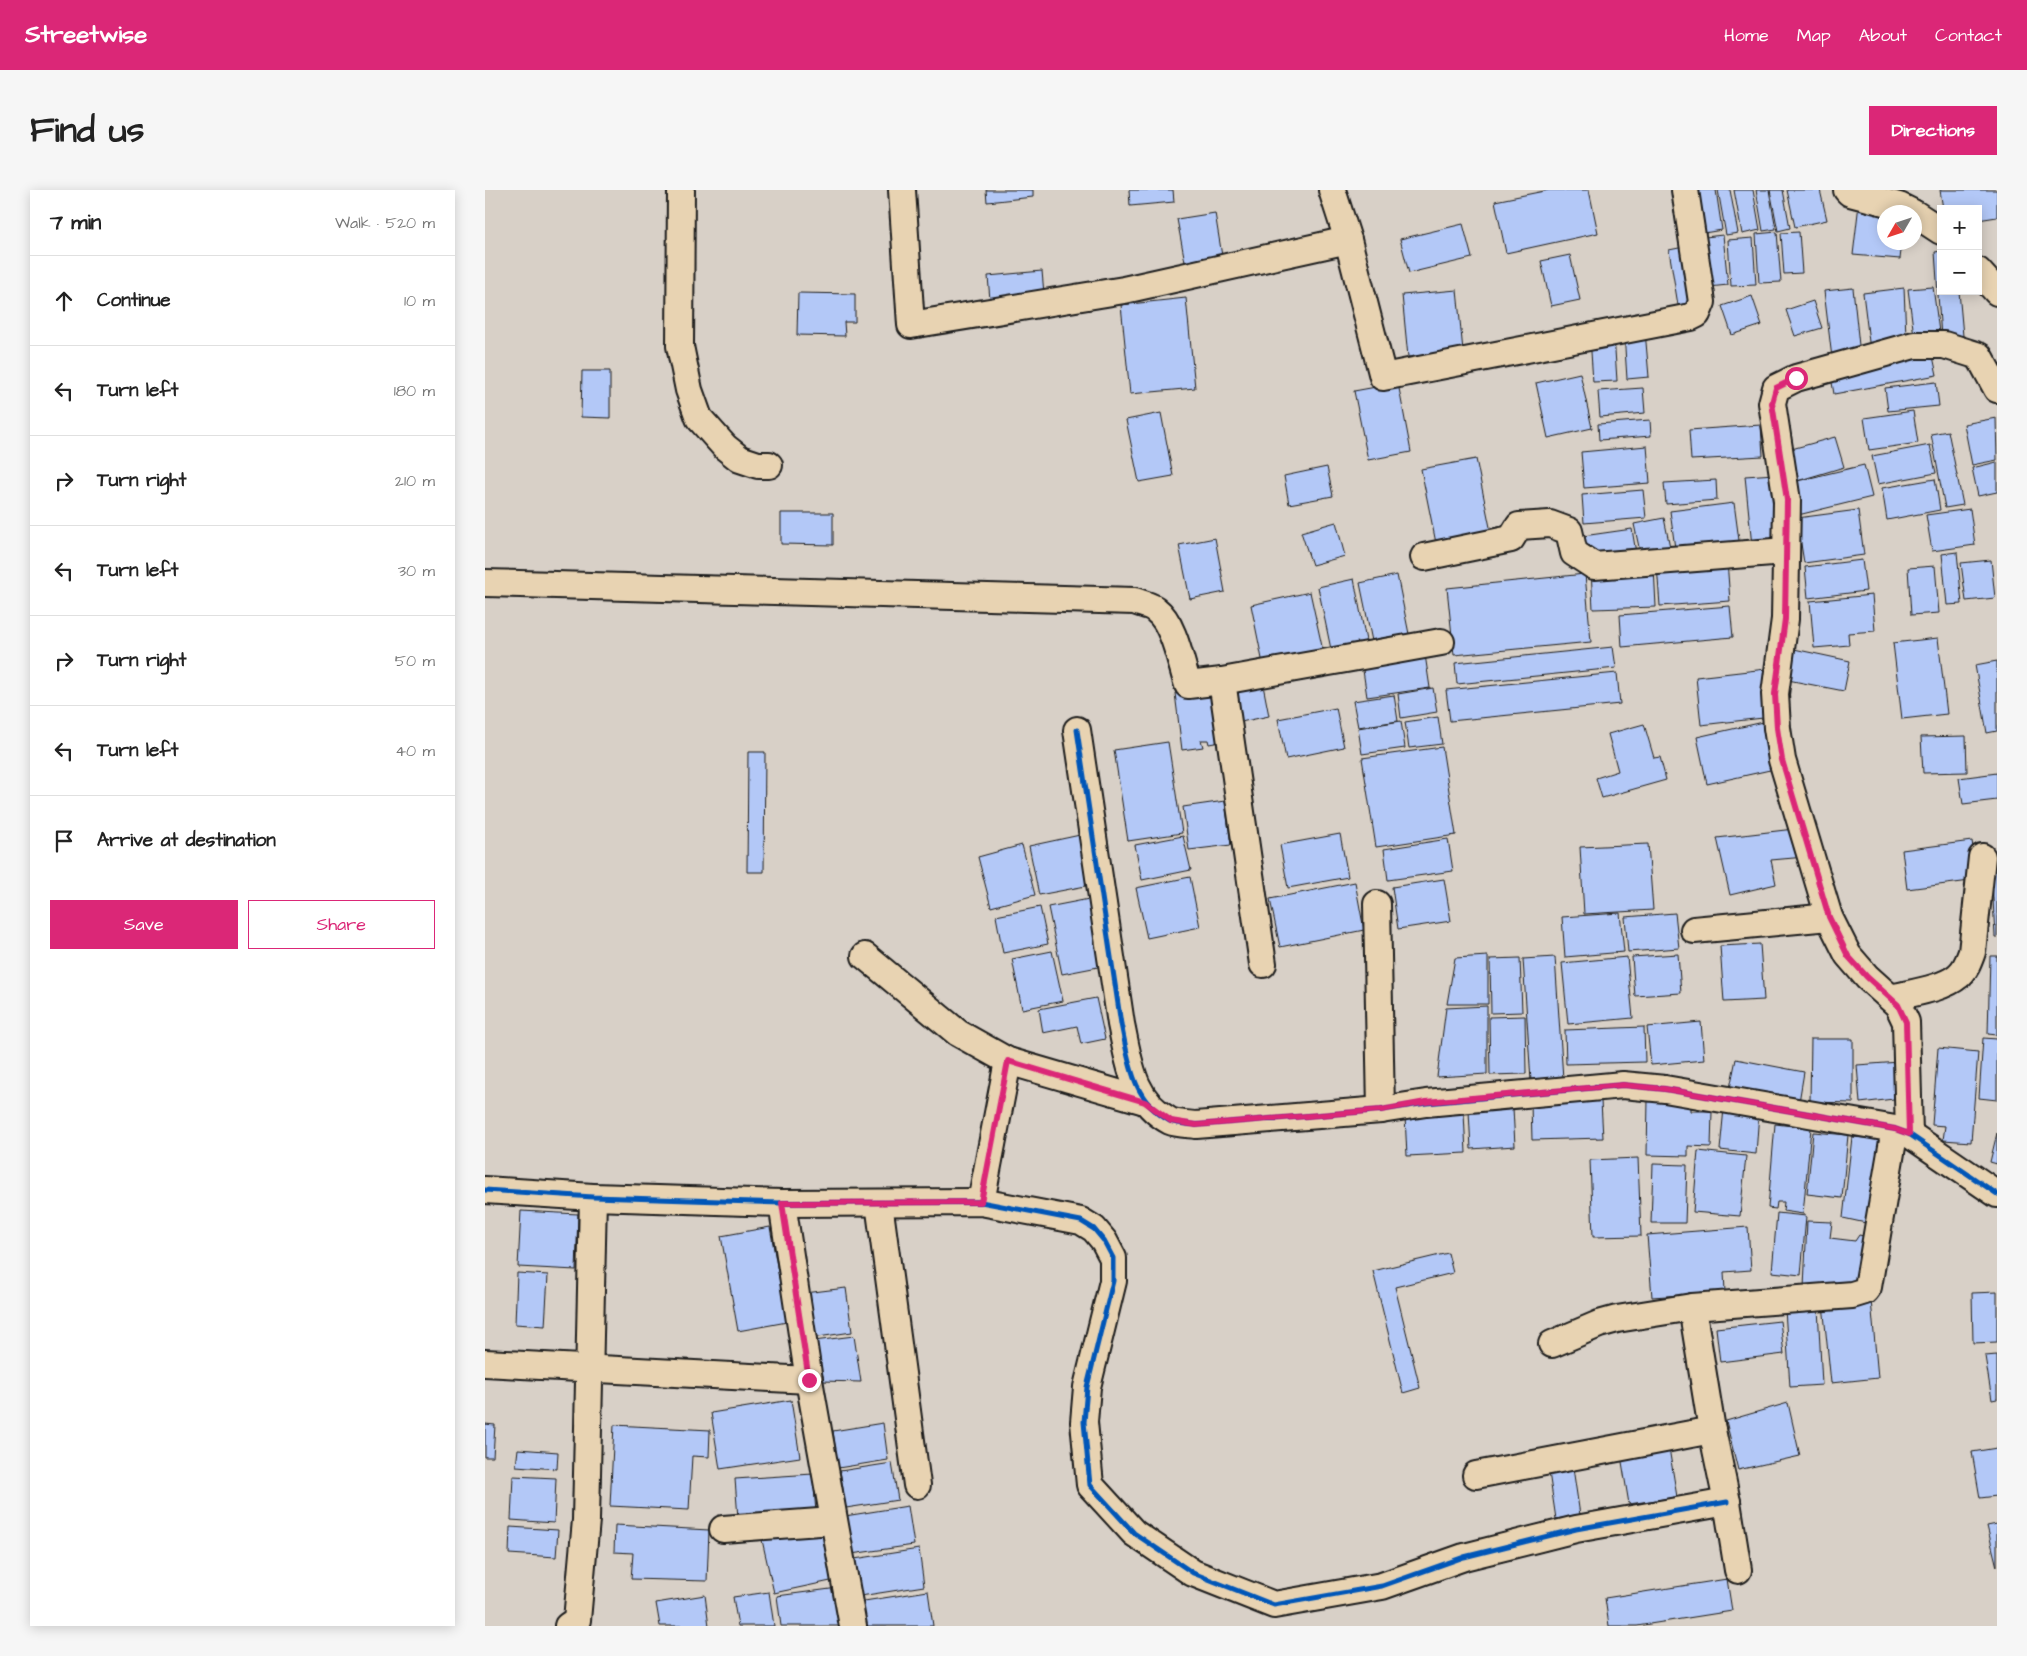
<!DOCTYPE html>
<meta charset="utf-8">
<style>
:root{--surface:#fff;--page:#f6f6f6;--text:#222;--muted:#767676;--line:#e0e0e0;--accent:#db2777}
body{margin:0;font-family:"Architects Daughter",sans-serif;background:var(--page);color:var(--text)}
.controls{position:absolute;right:15px;top:15px;display:grid;overflow:hidden;border-radius:0px;box-shadow:0 2px 12px #0003}
.controls button{width:45px;height:45px;display:grid;place-items:center;padding:0;border:0;border-bottom:1px solid var(--line);background:var(--surface);color:var(--text);font:25px sans-serif}
.compass{position:absolute;left:1392px;top:15px;width:45px;height:45px;border-radius:50%;background:var(--surface);box-shadow:0 2px 12px #0003;rotate:231deg}
.stop{position:absolute;width:15px;height:15px;margin:-11px;border:4px solid #db2777;border-radius:50%;background:#fff}
.stop.end{background:#db2777;border-color:#fff;box-shadow:0 1px 5px #0008}
.list{margin:0;padding:0;list-style:none}
h2{display:flex;justify-content:space-between;align-items:center;height:65px;margin:0;padding:0 20px;font-size:21px}
h2 small{font-size:16px;font-weight:400;color:var(--muted)}
.list li{display:grid;grid-template-columns:32px 1fr auto;gap:15px;align-items:center;box-sizing:border-box;height:90px;padding:0 20px;border-top:1px solid var(--line)}
.list b{display:block;font-size:19px;white-space:nowrap}
.list em{font-size:16px;font-style:normal;color:var(--muted)}
.actions{display:flex;gap:10px;padding:15px 20px}
.actions a{flex:1;padding:11px 0;border:1px solid var(--accent);border-radius:0px;text-align:center;font-size:18px;color:var(--accent)}
.actions .main{background:var(--accent);color:#fff}
.icon{flex:none;width:28px;height:28px;fill:none;stroke:currentColor;stroke-width:2;stroke-linecap:round;stroke-linejoin:round}
.map{position:relative;flex:none;width:1512px;height:1436px;overflow:hidden;border-radius:0px}
header{display:flex;align-items:center;gap:30px;box-sizing:border-box;height:70px;padding:0 25px;background:var(--accent);color:#fff}
header strong{font-size:24px}
nav{display:flex;gap:28px;margin-inline-start:auto;font-size:18px}
.intro{display:flex;align-items:center;justify-content:space-between;box-sizing:border-box;height:120px;padding:0 30px}
h1{margin:0;font-size:35px}
.button{padding:12px 22px;border-radius:0px;background:var(--accent);color:#fff;font-size:18px;font-weight:700}
main{display:flex;gap:30px;padding:0 30px}
aside{flex:1;background:var(--surface);border-radius:0px;box-shadow:0 2px 12px #0003}
.map>svg:first-child{display:block}
</style>
<header>
<strong>Streetwise</strong>
<nav><a>Home</a><a>Map</a><a>About</a><a>Contact</a></nav>
</header>
<div class="intro"><h1>Find us</h1><a class="button">Directions</a></div>
<main>
<aside>
<h2>7 min<small>Walk · 520 m</small></h2>
<ul class="list">
<li><svg class="icon" aria-label="ahead" viewBox="0 0 24 24"><path d="M12 20V5M6 11l6-6 6 6"/></svg><div><b>Continue</b></div><em>10 m</em></li>
<li><svg class="icon" aria-label="left" viewBox="0 0 24 24"><path d="M17 20v-9H6M10 6l-5 5 5 5"/></svg><div><b>Turn left</b></div><em>180 m</em></li>
<li><svg class="icon" aria-label="right" viewBox="0 0 24 24"><path d="M7 20v-9h11M14 6l5 5-5 5"/></svg><div><b>Turn right</b></div><em>210 m</em></li>
<li><svg class="icon" aria-label="left" viewBox="0 0 24 24"><path d="M17 20v-9H6M10 6l-5 5 5 5"/></svg><div><b>Turn left</b></div><em>30 m</em></li>
<li><svg class="icon" aria-label="right" viewBox="0 0 24 24"><path d="M7 20v-9h11M14 6l5 5-5 5"/></svg><div><b>Turn right</b></div><em>50 m</em></li>
<li><svg class="icon" aria-label="left" viewBox="0 0 24 24"><path d="M17 20v-9H6M10 6l-5 5 5 5"/></svg><div><b>Turn left</b></div><em>40 m</em></li>
<li><svg class="icon" aria-label="arrive" viewBox="0 0 24 24"><path d="M6 21V4h12l-3 4 3 4H6"/></svg><div><b>Arrive at destination</b></div></li>
</ul>
<div class="actions"><a class="main">Save</a><a>Share</a></div>
</aside>
<div class="map">
<svg width="1512" height="1436" viewBox="0 0 1512 1436">
<rect width="100%" height="100%" fill="#d8d0c7"/>
<filter id="ink" filterUnits="userSpaceOnUse"><feTurbulence type="fractalNoise" baseFrequency=".02" numOctaves="2"/><feDisplacementMap in="SourceGraphic" scale="10" xChannelSelector="R" yChannelSelector="G"/><feConvolveMatrix kernelMatrix="1 2 1 2 8 2 1 2 1" color-interpolation-filters="sRGB"/></filter>
<g filter="url(#ink)">
<g fill="#b3c8f7" stroke="#1c1c1c">
<polygon points="501,0 548,0 548,7 502,12"/>
<polygon points="644,0 688,0 689,12 645,16"/>
<polygon points="1064,0 1104,0 1113,43 1021,63 1010,11"/>
<polygon points="1213,0 1231,0 1237,40 1219,43"/>
<polygon points="1233,0 1245,0 1253,43 1241,45"/>
<polygon points="1249,0 1268,0 1275,40 1257,44"/>
<polygon points="1271,0 1284,0 1291,39 1278,41"/>
<polygon points="1285,0 1298,0 1305,38 1293,41"/>
<polygon points="1302,0 1335,0 1342,30 1310,37"/>
<polygon points="1455,0 1512,0 1512,27 1493,30 1493,19 1458,19"/>
<polygon points="1374,14 1400,22 1400,52 1417,52 1415,69 1368,65"/>
<polygon points="730,23 737,66 700,72 692,29"/>
<polygon points="978,34 987,68 924,83 915,49"/>
<polygon points="1292,42 1296,92 1274,93 1271,44"/>
<polygon points="1314,42 1317,83 1299,84 1296,43"/>
<polygon points="1238,45 1243,95 1224,97 1220,47"/>
<polygon points="1268,48 1271,95 1246,96 1243,50"/>
<polygon points="1204,56 1213,112 1193,115 1184,60"/>
<polygon points="1456,61 1456,101 1474,101 1478,146 1456,147 1450,62"/>
<polygon points="1085,65 1095,110 1066,116 1056,71"/>
<polygon points="557,81 559,104 505,110 503,86"/>
<polygon points="1448,97 1454,142 1429,146 1423,99"/>
<polygon points="1368,98 1375,165 1347,168 1339,101"/>
<polygon points="1419,98 1421,147 1385,160 1378,103"/>
<polygon points="972,100 978,161 923,167 917,105"/>
<polygon points="313,103 370,104 370,132 359,132 360,146 312,145"/>
<polygon points="1267,106 1277,135 1247,145 1237,116"/>
<polygon points="701,108 710,198 645,204 636,115"/>
<polygon points="1328,111 1337,138 1310,146 1301,120"/>
<polygon points="1160,141 1164,187 1142,189 1139,143"/>
<polygon points="1129,145 1132,191 1108,192 1105,147"/>
<polygon points="1446,157 1452,185 1349,204 1345,181"/>
<polygon points="97,181 125,181 125,228 96,227"/>
<polygon points="1095,183 1107,238 1063,248 1051,193"/>
<polygon points="1451,192 1454,216 1403,221 1400,198"/>
<polygon points="913,193 926,262 883,270 869,201"/>
<polygon points="1158,198 1160,223 1115,227 1113,201"/>
<polygon points="1428,221 1433,253 1384,260 1379,228"/>
<polygon points="676,223 688,286 654,292 641,230"/>
<polygon points="1511,228 1512,270 1487,275 1479,234"/>
<polygon points="1165,230 1166,246 1114,250 1113,234"/>
<polygon points="1276,235 1278,266 1206,270 1204,240"/>
<polygon points="1463,241 1478,315 1460,318 1446,244"/>
<polygon points="1350,247 1359,277 1312,291 1303,260"/>
<polygon points="1445,255 1451,283 1393,294 1387,266"/>
<polygon points="1162,256 1165,293 1099,298 1096,262"/>
<polygon points="991,269 1008,352 953,363 936,279"/>
<polygon points="1512,272 1512,302 1493,306 1487,278"/>
<polygon points="1379,275 1387,307 1313,325 1304,293"/>
<polygon points="842,277 848,306 804,314 799,286"/>
<polygon points="1290,284 1295,354 1267,356 1260,286"/>
<polygon points="1450,289 1455,320 1402,330 1397,298"/>
<polygon points="1231,290 1232,310 1181,314 1179,293"/>
<polygon points="1158,300 1161,328 1099,333 1097,305"/>
<polygon points="1249,313 1255,358 1191,366 1185,321"/>
<polygon points="1485,319 1490,355 1447,361 1441,325"/>
<polygon points="1373,320 1379,365 1319,373 1312,328"/>
<polygon points="296,323 348,323 348,355 296,354"/>
<polygon points="1179,328 1187,367 1157,371 1149,334"/>
<polygon points="851,332 860,366 827,375 816,342"/>
<polygon points="1147,339 1152,369 1105,371 1098,346"/>
<polygon points="730,348 740,402 705,409 694,355"/>
<polygon points="1472,362 1477,414 1462,415 1457,364"/>
<polygon points="1377,370 1381,401 1323,408 1320,377"/>
<polygon points="1506,370 1510,408 1481,411 1476,373"/>
<polygon points="1242,371 1245,411 1175,416 1172,375"/>
<polygon points="1450,376 1454,423 1426,425 1423,378"/>
<polygon points="1169,377 1171,417 1108,419 1106,379"/>
<polygon points="1100,384 1106,452 969,465 962,398"/>
<polygon points="912,385 925,449 888,456 875,393"/>
<polygon points="869,389 882,456 847,464 833,397"/>
<polygon points="825,402 838,461 778,474 766,415"/>
<polygon points="1387,405 1390,441 1363,443 1364,455 1329,458 1325,411"/>
<polygon points="1245,416 1248,447 1137,457 1135,425"/>
<polygon points="1453,448 1462,524 1417,529 1408,453"/>
<polygon points="1128,457 1131,478 972,494 970,473"/>
<polygon points="939,458 945,498 882,507 876,467"/>
<polygon points="1309,459 1365,471 1359,501 1303,490"/>
<polygon points="1512,471 1512,541 1502,543 1490,475"/>
<polygon points="1281,479 1287,527 1216,535 1211,487"/>
<polygon points="1132,483 1135,514 965,531 961,500"/>
<polygon points="776,485 784,526 751,533 742,492"/>
<polygon points="948,498 952,522 916,528 913,504"/>
<polygon points="732,499 741,551 724,554 723,550 716,550 718,557 697,560 690,503"/>
<polygon points="909,505 913,531 873,537 868,511"/>
<polygon points="851,518 859,557 801,569 793,529"/>
<polygon points="953,527 957,554 924,558 920,532"/>
<polygon points="916,531 920,558 877,564 873,538"/>
<polygon points="1283,531 1294,578 1222,594 1212,547"/>
<polygon points="1159,534 1169,568 1175,567 1181,590 1117,608 1111,588 1133,581 1123,544"/>
<polygon points="1481,546 1482,582 1438,583 1436,547"/>
<polygon points="683,552 697,643 643,651 629,560"/>
<polygon points="957,557 971,645 891,657 877,568"/>
<polygon points="263,562 280,562 279,682 262,682"/>
<polygon points="1512,583 1512,610 1478,614 1474,588"/>
<polygon points="740,611 746,655 704,660 698,617"/>
<polygon points="1309,639 1320,667 1286,670 1291,694 1245,705 1232,648"/>
<polygon points="855,644 863,687 803,698 795,655"/>
<polygon points="595,645 606,695 554,705 544,656"/>
<polygon points="698,646 706,680 657,690 650,655"/>
<polygon points="963,649 968,681 903,690 899,659"/>
<polygon points="1487,651 1493,690 1422,699 1417,660"/>
<polygon points="1163,654 1168,720 1099,724 1095,657"/>
<polygon points="537,655 550,705 506,717 493,667"/>
<polygon points="1506,670 1512,670 1512,747 1510,747"/>
<polygon points="705,687 715,737 662,748 651,698"/>
<polygon points="959,689 966,731 913,739 907,697"/>
<polygon points="870,692 879,740 795,757 785,709"/>
<polygon points="604,709 618,776 577,784 563,717"/>
<polygon points="555,717 563,754 518,763 511,726"/>
<polygon points="1135,723 1139,762 1080,767 1077,727"/>
<polygon points="1190,723 1194,758 1143,762 1140,727"/>
<polygon points="1275,754 1279,810 1239,812 1235,756"/>
<polygon points="567,761 578,811 537,819 527,769"/>
<polygon points="1193,764 1196,803 1150,806 1147,767"/>
<polygon points="1003,766 1003,814 962,814 970,768"/>
<polygon points="1505,766 1512,766 1512,845 1503,844"/>
<polygon points="1070,767 1078,889 1046,891 1038,769"/>
<polygon points="1142,767 1148,828 1083,834 1077,773"/>
<polygon points="1035,768 1037,822 1006,823 1005,769"/>
<polygon points="611,808 620,849 596,854 592,836 558,843 554,819"/>
<polygon points="1002,816 1002,884 952,887 961,818"/>
<polygon points="1040,826 1041,884 1005,885 1004,827"/>
<polygon points="1216,832 1219,870 1166,875 1162,837"/>
<polygon points="1159,837 1160,872 1081,874 1080,840"/>
<polygon points="1498,848 1512,849 1512,910 1494,908"/>
<polygon points="1326,849 1368,849 1368,913 1325,912"/>
<polygon points="1453,858 1493,862 1486,952 1458,950 1460,936 1447,935"/>
<polygon points="1251,869 1319,882 1314,912 1245,898"/>
<polygon points="1415,872 1417,908 1375,913 1372,875"/>
<polygon points="1163,909 1206,911 1206,921 1227,921 1226,957 1203,956 1203,966 1162,965"/>
<polygon points="1116,911 1118,948 1047,950 1046,914"/>
<polygon points="1028,918 1030,956 986,959 984,921"/>
<polygon points="1239,918 1274,922 1271,964 1235,960"/>
<polygon points="979,923 981,963 922,966 920,926"/>
<polygon points="1290,934 1326,938 1318,1024 1298,1021 1299,1012 1292,1012 1291,1019 1283,1018"/>
<polygon points="1328,942 1363,945 1357,1008 1322,1004"/>
<polygon points="1512,943 1512,974 1505,972"/>
<polygon points="1367,947 1404,950 1390,1035 1358,1028"/>
<polygon points="1213,961 1261,966 1255,1026 1208,1022"/>
<polygon points="1153,968 1156,1046 1108,1047 1105,970"/>
<polygon points="1168,974 1202,975 1200,1033 1166,1033"/>
<polygon points="36,1021 93,1024 91,1080 33,1077"/>
<polygon points="1292,1023 1321,1026 1316,1085 1287,1082"/>
<polygon points="1322,1031 1347,1032 1345,1048 1370,1051 1374,1045 1387,1048 1372,1096 1319,1098"/>
<polygon points="285,1037 302,1132 253,1141 236,1046"/>
<polygon points="1263,1037 1266,1080 1239,1082 1240,1102 1167,1107 1162,1045"/>
<polygon points="963,1063 968,1083 910,1097 935,1198 918,1203 888,1081"/>
<polygon points="32,1083 63,1085 60,1136 30,1134"/>
<polygon points="361,1098 367,1142 326,1148 320,1103"/>
<polygon points="1512,1102 1512,1152 1488,1153 1487,1103"/>
<polygon points="1386,1110 1393,1188 1346,1193 1338,1114"/>
<polygon points="1333,1118 1337,1195 1305,1197 1300,1119"/>
<polygon points="1295,1131 1299,1164 1235,1172 1231,1138"/>
<polygon points="369,1146 376,1192 336,1191 329,1151"/>
<polygon points="1512,1165 1512,1209 1507,1210 1500,1166"/>
<polygon points="306,1210 315,1267 235,1279 226,1223"/>
<polygon points="1303,1213 1315,1266 1253,1280 1241,1231"/>
<polygon points="398,1233 403,1270 353,1278 348,1241"/>
<polygon points="0,1234 10,1235 8,1267 0,1267"/>
<polygon points="129,1235 225,1240 224,1267 207,1266 204,1320 125,1316"/>
<polygon points="1184,1258 1192,1307 1144,1314 1136,1266"/>
<polygon points="1512,1258 1512,1306 1495,1308 1487,1262"/>
<polygon points="33,1259 73,1262 72,1279 31,1276"/>
<polygon points="407,1273 413,1310 361,1318 355,1281"/>
<polygon points="1088,1278 1095,1325 1071,1329 1064,1282"/>
<polygon points="328,1284 331,1323 253,1328 250,1289"/>
<polygon points="28,1286 71,1288 69,1333 26,1330"/>
<polygon points="423,1316 429,1355 366,1364 360,1326"/>
<polygon points="1512,1334 1512,1377 1502,1336"/>
<polygon points="130,1335 224,1340 222,1391 146,1389 148,1363 129,1362"/>
<polygon points="343,1335 355,1389 289,1403 277,1350"/>
<polygon points="25,1337 73,1340 71,1367 24,1364"/>
<polygon points="434,1359 439,1396 369,1407 363,1370"/>
<polygon points="1242,1389 1247,1421 1152,1436 1124,1436 1120,1408"/>
<polygon points="353,1398 359,1436 296,1436 292,1406"/>
<polygon points="443,1401 448,1436 377,1436 373,1412"/>
<polygon points="284,1402 289,1436 253,1436 248,1407"/>
<polygon points="220,1405 224,1436 175,1436 171,1413"/>
</g>
<g fill="none" stroke-linecap="round" stroke-linejoin="round">
<defs>
<g id="street">
<polyline points="196,0 195,156 204,200 214,228 240,257 255,269 273,275 284,275"/>
<polyline points="417,0 426,135 639,100 863,50"/>
<polyline points="847,0 863,50 898,187 1206,127 1212,124 1217,112 1200,0"/>
<polyline points="1362,0 1365,3 1414,16 1426,22"/>
<polyline points="1430,24 1456,41"/>
<polyline points="1493,81 1512,102"/>
<polyline points="939,367 1026,349 1034,336 1065,334 1084,341 1089,363 1109,376 1301,361"/>
<path d="M0,393L650,411C656,414 666,415 671,420C689,433 696,474 703,495L737,491L956,452"/>
<polyline points="737,491 778,774"/>
<path d="M592,540L636,834C644,871 647,911 685,931C692,934 703,934 711,935L896,920L941,913L1138,895L1180,899L1410,939L1424,944L1512,1004"/>
<polyline points="892,714 896,920"/>
<polyline points="1209,740 1344,727"/>
<polyline points="380,766 473,843 523,871 660,911"/>
<path d="M1406,808C1425,803 1458,799 1473,786C1481,780 1484,770 1487,762L1497,667"/>
<polyline points="1424,944 1421,832 1413,815 1382,787 1363,765 1344,727 1297,570 1292,538 1290,504 1300,429 1302,311 1287,213 1291,198 1311,188 1429,155 1459,155 1494,166 1512,199"/>
<polyline points="0,1000 108,1007 297,1013 496,1012 596,1031 609,1039 619,1051 628,1068 628,1091 602,1197 599,1232 605,1295 649,1343 708,1383 789,1415 897,1396 979,1367 1091,1339 1242,1312"/>
<polyline points="496,1012 523,871"/>
<polyline points="297,1013 324,1190 368,1436"/>
<polyline points="394,1013 432,1295"/>
<polyline points="1207,1117 1227,1240 1242,1312 1253,1380"/>
<polyline points="1067,1154 1114,1134 1132,1129 1207,1117 1367,1105 1380,1101 1383,1097 1410,939"/>
<polyline points="0,1173 324,1190"/>
<polyline points="991,1285 1227,1240"/>
<polyline points="238,1339 348,1331"/>
<polyline points="83,1436 92,1430 101,1330 108,1007"/>
</g>
</defs>
<use href="#street" stroke="#1c1c1c" stroke-width="30"/>
<use href="#street" stroke="#e8d3b2" stroke-width="26"/>
<defs>
<g id="cycleway">
<path d="M592,540L636,834C644,871 647,911 685,931C692,934 703,934 711,935L896,920L941,913L1138,895L1180,899L1410,939L1424,944L1512,1004"/>
<polyline points="0,1000 108,1007 297,1013 496,1012 596,1031 609,1039 619,1051 628,1068 628,1091 602,1197 599,1232 605,1295 649,1343 708,1383 789,1415 897,1396 979,1367 1091,1339 1242,1312"/>
</g>
</defs>
<use href="#cycleway" stroke="#e8d3b2" stroke-width="8"/>
<use href="#cycleway" stroke="#0057b8" stroke-width="5"/>
</g>
</g>
<g fill="none" stroke-linecap="round" stroke-linejoin="round" filter="url(#ink)">
<polyline stroke="#db2777" stroke-width="6" points="324,1190 297,1013 496,1012 523,871 660,912 686,931 711,935 896,920 941,912 1138,895 1180,899 1410,939 1424,944 1421,832 1413,815 1382,787 1363,766 1344,727 1297,570 1292,538 1290,504 1300,429 1302,310 1287,213 1291,198 1311,188"/>
</g>
</svg>
<div class="controls">
<button>+</button>
<button>−</button>
</div>
<svg class="compass" viewBox="-18 -18 36 36"><path d="M0-13l5 13h-10z" fill="#e53935"/><path d="M0 13l5-13h-10z" fill="#767676"/></svg>
<div class="stop" style="left:1311px;top:188px"></div>
<div class="stop end" style="left:324px;top:1190px"></div>
</div>
</main>
